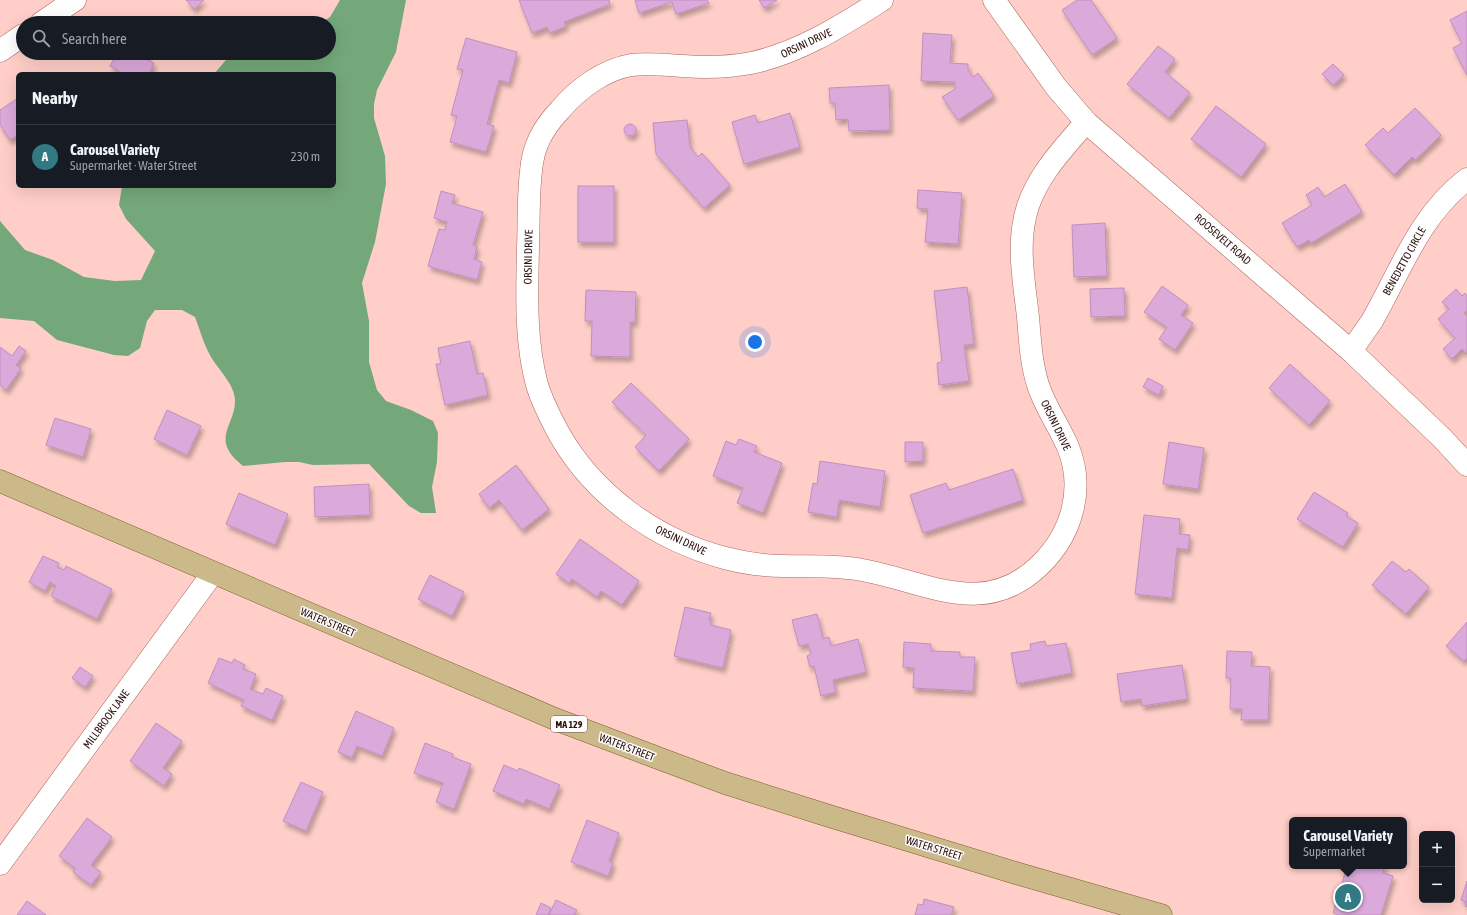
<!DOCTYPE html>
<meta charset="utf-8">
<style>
:root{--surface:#171b24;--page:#242831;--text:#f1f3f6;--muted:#9ea1a6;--line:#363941;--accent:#327a83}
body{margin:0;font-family:"Asap Condensed",sans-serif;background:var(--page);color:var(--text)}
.controls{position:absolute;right:12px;bottom:12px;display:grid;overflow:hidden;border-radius:6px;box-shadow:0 4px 16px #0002}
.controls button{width:36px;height:36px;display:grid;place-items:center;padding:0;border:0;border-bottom:1px solid var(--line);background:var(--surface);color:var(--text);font:20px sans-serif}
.you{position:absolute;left:755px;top:342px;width:14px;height:14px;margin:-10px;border:3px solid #fff;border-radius:50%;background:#1a73e8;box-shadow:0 0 0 6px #1a73e833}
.badge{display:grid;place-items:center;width:26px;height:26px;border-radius:50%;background:var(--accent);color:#fff;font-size:13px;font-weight:700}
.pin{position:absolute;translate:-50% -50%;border:2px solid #fff;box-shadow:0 1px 4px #0006}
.popup{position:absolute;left:1289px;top:817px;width:118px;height:52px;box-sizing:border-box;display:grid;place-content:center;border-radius:6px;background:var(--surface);filter:drop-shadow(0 1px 3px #0005);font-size:13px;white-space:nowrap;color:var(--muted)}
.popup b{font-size:15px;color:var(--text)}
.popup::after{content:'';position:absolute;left:50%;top:100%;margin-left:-8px;border:8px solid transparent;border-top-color:var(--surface)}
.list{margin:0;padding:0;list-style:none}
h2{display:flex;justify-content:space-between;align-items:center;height:52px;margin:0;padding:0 16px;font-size:17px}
h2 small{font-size:13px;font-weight:400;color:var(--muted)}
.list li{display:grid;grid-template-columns:26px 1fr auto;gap:12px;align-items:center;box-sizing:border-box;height:64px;padding:0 16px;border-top:1px solid var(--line)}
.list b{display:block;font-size:15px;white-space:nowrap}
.list p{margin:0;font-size:13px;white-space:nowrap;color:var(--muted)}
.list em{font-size:13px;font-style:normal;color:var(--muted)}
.icon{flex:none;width:22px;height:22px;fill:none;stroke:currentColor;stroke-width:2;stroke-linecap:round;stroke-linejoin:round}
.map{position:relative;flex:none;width:1467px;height:915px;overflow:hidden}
.search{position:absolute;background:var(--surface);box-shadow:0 4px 16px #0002;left:16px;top:16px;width:320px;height:44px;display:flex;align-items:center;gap:10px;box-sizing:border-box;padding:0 14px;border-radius:22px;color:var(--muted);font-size:15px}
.panel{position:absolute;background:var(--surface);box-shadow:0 4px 16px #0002;left:16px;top:72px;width:320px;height:116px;border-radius:6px}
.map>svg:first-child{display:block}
</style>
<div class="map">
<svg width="1467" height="915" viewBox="0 0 1467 915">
<defs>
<filter id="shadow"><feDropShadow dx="2.5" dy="4.5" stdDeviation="2" flood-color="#0004"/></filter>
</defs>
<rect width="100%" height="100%" fill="#ffcec8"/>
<path fill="#74a87a" d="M340,0H406L396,52L377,90L374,104V118L385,156L386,184L375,242L362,283L369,321V362L377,390L386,401L411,410L433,421L438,433L437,462L432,487L436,513H421L409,506L369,464L313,465L299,462H285L243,466C204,436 244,421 233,391C230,381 217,367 211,357C204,345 200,330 195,317L182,310H155L147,321L140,348L128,356L114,355L57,340L34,321L0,318V221L25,250L53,260L84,277L115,281L141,280L155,251L126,219L119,205L122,186H334V74H214L232,53H329V23H321L330,17Z"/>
<g fill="#dba9da" stroke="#c28ec1" filter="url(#shadow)">
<polygon points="186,0 204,0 194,9"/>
<polygon points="519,0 609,0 610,4 564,22 566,26 550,33 547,27 532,33"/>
<polygon points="635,0 707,0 709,3 676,14 672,2 639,13"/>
<polygon points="759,0 777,0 764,8"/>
<polygon points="1077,0 1091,0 1117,38 1092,55 1062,10"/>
<polygon points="1467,11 1467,75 1453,48 1462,43 1450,20"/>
<polygon points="923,33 952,35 950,63 968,64 968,70 973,77 978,73 994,96 958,120 942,97 955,89 955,82 921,81"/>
<polygon points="466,38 517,52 509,83 499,80 487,124 494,126 486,152 450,142 457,116 451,115 463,70 457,69"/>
<polygon points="1158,46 1175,59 1165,72 1190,93 1169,118 1127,84"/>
<polygon points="117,53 147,53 144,58 154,63 149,74 118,74 119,71 110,66"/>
<polygon points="1333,64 1344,75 1333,85 1322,74"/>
<polygon points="889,85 890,130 849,131 848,119 836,120 835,103 830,103 829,88"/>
<polygon points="18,98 18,135 10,140 0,125 0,110"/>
<polygon points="1216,106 1266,144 1241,177 1191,139"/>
<polygon points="1415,108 1441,135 1415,160 1412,157 1394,175 1365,145 1383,128 1388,133"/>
<polygon points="790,113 800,147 744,164 732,122 755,115 758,123"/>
<polygon points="687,120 690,147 698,157 702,153 730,185 704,208 656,154 653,123"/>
<circle cx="630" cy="130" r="6"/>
<polygon points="1345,184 1362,212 1311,243 1309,240 1297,247 1282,223 1312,205 1306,195 1318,187 1324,197"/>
<rect x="578" y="186" width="36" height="56"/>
<polygon points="918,190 962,193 958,244 925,242 928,209 917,208"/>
<polygon points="441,191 455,195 452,203 483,212 473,245 477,247 474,259 482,262 477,280 428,266 439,229 445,230 447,222 434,218"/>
<polygon points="1105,223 1107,276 1074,277 1072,225"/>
<polygon points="1162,286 1188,305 1181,315 1193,323 1175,350 1159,339 1167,327 1144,312"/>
<polygon points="967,287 974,344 964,345 969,381 939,385 937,363 942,362 934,291"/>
<polygon points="1124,288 1125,316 1091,317 1090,289"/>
<polygon points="1456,289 1462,296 1465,293 1467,296 1467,311 1464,313 1467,316 1467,354 1462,349 1452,359 1443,349 1455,338 1438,319 1449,309 1442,302"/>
<polygon points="586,290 636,292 635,322 630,322 630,357 591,356 592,321 585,321"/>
<polygon points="470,341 477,374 483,373 488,395 445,405 436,364 441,364 438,348"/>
<polygon points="19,346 26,351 16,365 21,368 6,390 0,385 0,347 12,356"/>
<polygon points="1290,364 1330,401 1309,425 1269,388"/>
<polygon points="1148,378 1163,386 1159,395 1143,387"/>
<polygon points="631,383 689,439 659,471 635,447 646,435 612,402"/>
<polygon points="167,410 201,426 187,455 154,439"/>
<polygon points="55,418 91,429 83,457 46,445"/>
<polygon points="739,439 757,446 754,452 782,463 763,513 737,503 743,488 713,476 726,441 736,445"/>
<polygon points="905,442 923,442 923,461 905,462"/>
<polygon points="1169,442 1204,448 1198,489 1163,484"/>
<polygon points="820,461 885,471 880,507 839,500 837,517 808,512 813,483 817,484"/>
<polygon points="516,465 549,509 522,530 499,500 489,508 479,494"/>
<polygon points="1013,469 1023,500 923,533 910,495 946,483 949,490"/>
<polygon points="369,484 370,515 315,517 314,487"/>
<polygon points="1314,492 1348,513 1346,516 1358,523 1343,547 1297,519"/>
<polygon points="239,493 288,514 275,545 226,524"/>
<polygon points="1144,515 1180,519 1179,534 1190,535 1188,550 1177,548 1172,598 1135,594"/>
<polygon points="580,539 639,581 622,605 601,591 597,597 572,579 569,583 556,574"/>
<polygon points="43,556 59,563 57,567 64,570 66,566 112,589 97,619 51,596 56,586 50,582 45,591 29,582"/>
<polygon points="1392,561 1406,572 1409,569 1429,587 1406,614 1372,585"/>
<polygon points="430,575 464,592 452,616 418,599"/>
<polygon points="685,607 711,613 709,620 711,621 711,625 731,630 723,668 674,656"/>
<polygon points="817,614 823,639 829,637 831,646 858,639 866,672 833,680 836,692 821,696 814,666 810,667 807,656 811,654 808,644 799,646 792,620"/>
<polygon points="1467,622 1467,658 1464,661 1446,646"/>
<polygon points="1045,641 1046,646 1066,643 1072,673 1017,684 1011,653 1031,650 1030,644"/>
<polygon points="904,642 931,644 931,651 960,652 960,657 975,657 973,691 913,688 914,668 903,667"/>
<polygon points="1227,651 1252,652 1251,666 1270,667 1268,720 1241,720 1242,709 1230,709 1231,678 1226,678"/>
<polygon points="219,658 232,663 234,659 245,665 243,669 256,674 250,689 263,694 266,688 283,696 272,720 241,706 244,700 208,683"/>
<polygon points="1182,665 1187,699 1142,706 1141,699 1121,702 1117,674"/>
<polygon points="80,667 93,676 85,687 72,678"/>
<polygon points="356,711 394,728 382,756 357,746 352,758 338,752"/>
<polygon points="156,723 182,741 163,768 172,774 164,786 130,761"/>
<polygon points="425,743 453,754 452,757 471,764 454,809 436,802 443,783 414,773"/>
<polygon points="504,765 518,771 519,768 560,785 549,809 526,799 524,804 493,791"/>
<polygon points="301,782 323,792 306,831 283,821"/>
<polygon points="87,818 112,837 91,865 101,872 91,885 73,872 75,868 59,856"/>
<polygon points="587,820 619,833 609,861 613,863 608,876 571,862"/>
<polygon points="1347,866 1385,866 1383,873 1393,876 1381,915 1338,915 1333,913"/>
<polygon points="1467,881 1467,907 1465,906 1466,902 1461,900"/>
<polygon points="924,899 954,907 951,915 915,915 918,904 923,905"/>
<polygon points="556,900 577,910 574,915 549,915"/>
<polygon points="27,901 46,915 17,915"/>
<polygon points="541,903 551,908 548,915 536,915"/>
</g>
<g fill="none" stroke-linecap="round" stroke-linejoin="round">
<defs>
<g id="minor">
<path d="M882,0C841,26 799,53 751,63C729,67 706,68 683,66C666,65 648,63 631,65C603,70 578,89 560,110C543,128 533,146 531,171C528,196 529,222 528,248C527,294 525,340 537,385C542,401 550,417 558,432C593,495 656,540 725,558C744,563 764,566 784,566C810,567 836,565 862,570C925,581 984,620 1040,565C1072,534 1085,489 1068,447C1059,426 1045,407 1038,385C1031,363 1030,340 1028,317C1024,281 1016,242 1028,206C1039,173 1064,148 1086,122"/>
<polyline points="994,0 1056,87 1086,122 1351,351 1443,439 1467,465"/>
<polyline points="41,23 75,0"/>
<polyline points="0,51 23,35"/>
<path d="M1351,351C1358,341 1365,331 1372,321C1401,270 1419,216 1467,179"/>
<polyline points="0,864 213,573"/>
</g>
<polyline id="primary" points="0,481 555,719 666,761 725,783 826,815 1019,874 1161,915"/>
</defs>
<use href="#minor" stroke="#ad665e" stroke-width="23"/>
<use href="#primary" stroke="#7e602c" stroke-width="23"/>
<use href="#minor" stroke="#fff" stroke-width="22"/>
<use href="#primary" stroke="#ccb98a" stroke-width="22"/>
</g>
<g text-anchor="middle" stroke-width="3" stroke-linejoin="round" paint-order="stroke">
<rect fill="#fcfcfc" stroke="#6a5755" stroke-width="1" x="551" y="716" width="36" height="16" rx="3"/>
<g font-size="10" font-weight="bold" fill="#2b100d">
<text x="569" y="728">MA 129</text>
</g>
<g font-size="11" fill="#2b100d" stroke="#fcfcfc">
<text transform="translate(806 43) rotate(-25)" y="4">ORSINI DRIVE</text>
<text transform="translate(1223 239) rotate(41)" y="4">ROOSEVELT ROAD</text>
<text transform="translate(528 257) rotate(-89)" y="4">ORSINI DRIVE</text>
<text transform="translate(1404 261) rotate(-61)" y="4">BENEDETTO CIRCLE</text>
<text transform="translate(1056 425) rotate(64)" y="4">ORSINI DRIVE</text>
<text transform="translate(681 540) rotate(25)" y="4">ORSINI DRIVE</text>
<text transform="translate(328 622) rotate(23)" y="4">WATER STREET</text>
<text transform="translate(106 719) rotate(-54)" y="4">MILLBROOK LANE</text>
<text transform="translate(627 747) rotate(21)" y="4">WATER STREET</text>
<text transform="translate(934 848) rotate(17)" y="4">WATER STREET</text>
</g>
</g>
</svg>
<div class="controls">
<button>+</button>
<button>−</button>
</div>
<div class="you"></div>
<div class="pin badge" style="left:1348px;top:897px">A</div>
<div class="popup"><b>Carousel Variety</b>Supermarket</div>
<div class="search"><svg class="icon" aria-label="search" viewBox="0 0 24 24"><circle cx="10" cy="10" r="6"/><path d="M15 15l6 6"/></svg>Search here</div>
<section class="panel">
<h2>Nearby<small></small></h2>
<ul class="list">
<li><span class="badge">A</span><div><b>Carousel Variety</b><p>Supermarket · Water Street</p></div><em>230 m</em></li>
</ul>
</section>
</div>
